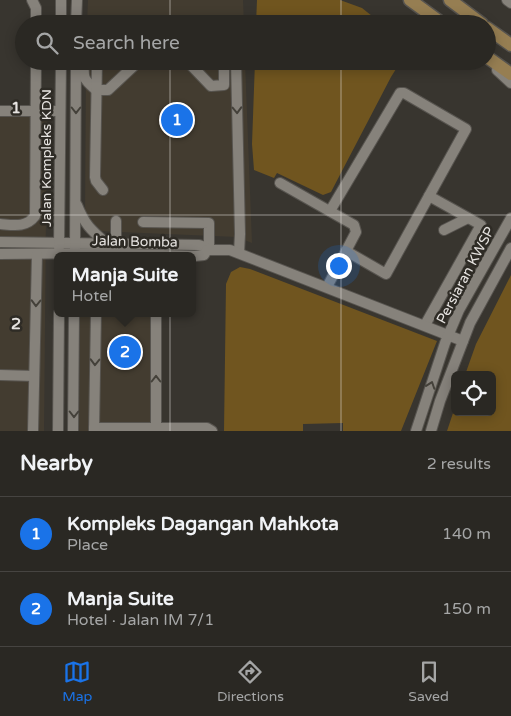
<!DOCTYPE html>
<meta charset="utf-8">
<style>
:root{--surface:#2a2823;--page:#363430;--text:#f1f3f6;--muted:#a5a6a6;--line:#464441;--accent:#1a73e8}
body{margin:0;font-family:"Varela Round",sans-serif;background:var(--page);color:var(--text)}
.controls{position:absolute;right:15px;bottom:15px;display:grid;overflow:hidden;border-radius:8px;box-shadow:0 2px 12px #0003}
.controls button{width:45px;height:45px;display:grid;place-items:center;padding:0;border:0;border-bottom:1px solid var(--line);background:var(--surface);color:var(--text);font:25px sans-serif}
.you{position:absolute;left:338px;top:265px;width:18px;height:18px;margin:-12px;border:4px solid #fff;border-radius:50%;background:#1a73e8;box-shadow:0 0 0 8px #1a73e833}
.badge{display:grid;place-items:center;width:32px;height:32px;border-radius:50%;background:var(--accent);color:#fff;font-size:16px;font-weight:700}
.pin{position:absolute;translate:-50% -50%;border:2px solid #fff;box-shadow:0 1px 5px #0006}
.popup{position:absolute;left:54px;top:252px;width:142px;height:65px;box-sizing:border-box;display:grid;place-content:center;border-radius:8px;background:var(--surface);filter:drop-shadow(0 1px 4px #0005);font-size:16px;white-space:nowrap;color:var(--muted)}
.popup b{font-size:19px;color:var(--text)}
.popup::after{content:'';position:absolute;left:50%;top:100%;margin-left:-10px;border:10px solid transparent;border-top-color:var(--surface)}
.list{margin:0;padding:0;list-style:none}
h2{display:flex;justify-content:space-between;align-items:center;height:65px;margin:0;padding:0 20px;font-size:21px}
h2 small{font-size:16px;font-weight:400;color:var(--muted)}
.list li{display:grid;grid-template-columns:32px 1fr auto;gap:15px;align-items:center;box-sizing:border-box;height:75px;padding:0 20px;border-top:1px solid var(--line)}
.list b{display:block;font-size:19px;white-space:nowrap}
.list p{margin:0;font-size:16px;white-space:nowrap;color:var(--muted)}
.list em{font-size:16px;font-style:normal;color:var(--muted)}
.icon{flex:none;width:28px;height:28px;fill:none;stroke:currentColor;stroke-width:2;stroke-linecap:round;stroke-linejoin:round}
.map{position:relative;flex:none;width:511px;height:431px;overflow:hidden}
.search{position:absolute;background:var(--surface);box-shadow:0 2px 12px #0003;left:15px;right:15px;top:15px;height:55px;display:flex;align-items:center;gap:12px;box-sizing:border-box;padding:0 18px;border-radius:28px;color:var(--muted);font-size:19px}
.sheet{height:215px;background:var(--surface)}
nav{display:flex;justify-content:space-around;align-items:center;box-sizing:border-box;height:70px;border-top:1px solid var(--line);background:var(--surface);font-size:14px;color:var(--muted)}
nav a{display:grid;justify-items:center;gap:2px}
nav .on{color:var(--accent)}
.map>svg:first-child{display:block}
</style>
<div class="map">
<svg width="511" height="431" viewBox="0 0 511 431">
<rect width="100%" height="100%" fill="#38352f"/>
<g fill="#433c30">
<polygon points="88,0 243,0 244,24 87,24"/>
<polygon points="86,61 245,61 252,243 237,237 96,231 85,216"/>
<polygon points="0,113 47,114 44,431 0,431"/>
<polygon points="80,313 162,313 160,423 213,424 219,431 79,431"/>
</g>
<g fill="#70551f">
<polygon points="257,0 340,0 362,8 382,24 256,24"/>
<polygon points="255,61 401,61 391,77 331,192 323,195 277,173 274,178 254,170 252,144"/>
<polygon points="240,267 250,269 437,341 401,431 343,431 343,423 303,424 303,431 224,431 226,284 231,272"/>
<polygon points="511,275 511,431 447,431 455,407 455,412 492,412 492,375 465,375 476,344"/>
</g>
<g fill="none" stroke-linecap="round" stroke-linejoin="round">
<defs>
<g id="minor">
<polyline points="32,0 36,8 36,24"/>
<polyline points="507,0 511,3"/>
<polyline points="61,24 61,0"/>
<polyline points="76,24 77,0"/>
<path d="M84,61C83,78 83,79 96,90H108L139,61"/>
<polyline points="97,61 95,177 96,181 103,190"/>
<polyline points="187,61 211,86 224,85 224,61"/>
<polyline points="236,61 240,234 239,253"/>
<polyline points="497,70 511,83"/>
<polyline points="0,111 60,111"/>
<polyline points="280,183 354,225 356,232 327,287"/>
<path d="M77,205C85,225 91,230 106,243"/>
<polyline points="330,211 400,93 404,93 466,129 429,196"/>
<polyline points="143,222 209,223 209,250"/>
<path d="M0,224C13,225 26,228 35,216L36,61"/>
<polyline points="444,230 468,218"/>
<polyline points="0,242 199,245 205,247 207,250"/>
<polyline points="116,243 116,221"/>
<polyline points="59,247 61,61"/>
<polyline points="75,248 76,61"/>
<polyline points="346,251 386,274 429,196 481,225 425,325"/>
<polyline points="0,254 96,253 195,256 204,255 207,250 230,250 463,341"/>
<polyline points="0,375 34,376"/>
<polyline points="94,428 207,428 212,431"/>
<polyline points="33,431 37,254"/>
<polyline points="58,431 59,313"/>
<polyline points="73,431 74,313"/>
<polyline points="94,431 96,313"/>
<polyline points="156,431 156,313"/>
<polyline points="416,431 445,343 459,310 511,218"/>
<polyline points="431,431 440,401 470,323 511,248"/>
</g>
<g id="major">
<polyline points="410,0 443,24"/>
<polyline points="450,0 482,24"/>
<polyline points="487,28 511,45"/>
<polyline points="487,57 511,74"/>
</g>
</defs>
<use href="#minor" stroke="#57544f" stroke-width="12"/>
<use href="#major" stroke="#57544f" stroke-width="15"/>
<use href="#minor" stroke="#86827b" stroke-width="10"/>
<use href="#major" stroke="#967e52" stroke-width="12"/>
</g>
<defs><path id="oneway-chevron" d="M-2-3.5L2.5 0L-2 3.5" fill="none" stroke-width="1.6" stroke-linecap="round" stroke-linejoin="round" transform="scale(1.25)"/></defs>
<g stroke="#44413a">
<use href="#oneway-chevron" transform="translate(76 110) rotate(90)"/>
<use href="#oneway-chevron" transform="translate(237 110) rotate(88)"/>
<use href="#oneway-chevron" transform="translate(36 303) rotate(91)"/>
<use href="#oneway-chevron" transform="translate(95 362) rotate(91)"/>
<use href="#oneway-chevron" transform="translate(156 379) rotate(-90)"/>
<use href="#oneway-chevron" transform="translate(431 385) rotate(-71)"/>
<use href="#oneway-chevron" transform="translate(74 414) rotate(90)"/>
</g>
<path fill="none" stroke="#e6e3e0" stroke-width="1" stroke-opacity="0.55" d="M170,0V24M341,0V24M170,61V431M341,61V431M0,215H511"/>
<g text-anchor="middle" stroke-width="5" stroke-linejoin="round" paint-order="stroke">
<g font-size="14" fill="#e6e3e0" stroke="#2e2b25">
<text transform="translate(46 158) rotate(-90)" y="5">Jalan Kompleks KDN</text>
<text transform="translate(135 241) rotate(1)" y="5">Jalan Bomba</text>
<text transform="translate(465 275) rotate(-62)" y="5">Persiaran KWSP</text>
</g>
</g>
<g font-size="16" text-anchor="middle" font-weight="bold" fill="#e6e3e0" stroke="#2e2b25" stroke-width="5" stroke-linejoin="round" paint-order="stroke">
<text x="16" y="113">1</text>
<text x="16" y="329">2</text>
</g>
</svg>
<div class="controls">
<button><svg class="icon" aria-label="locate" viewBox="0 0 24 24"><circle cx="12" cy="12" r="6"/><path d="M12 2v4M12 18v4M2 12h4M18 12h4"/></svg></button>
</div>
<div class="you"></div>
<div class="pin badge" style="left:177px;top:120px">1</div>
<div class="pin badge" style="left:125px;top:352px">2</div>
<div class="popup"><b>Manja Suite</b>Hotel</div>
<div class="search"><svg class="icon" aria-label="search" viewBox="0 0 24 24"><circle cx="10" cy="10" r="6"/><path d="M15 15l6 6"/></svg>Search here</div>
</div>
<section class="sheet">
<h2>Nearby<small>2 results</small></h2>
<ul class="list">
<li><span class="badge">1</span><div><b>Kompleks Dagangan Mahkota</b><p>Place</p></div><em>140 m</em></li>
<li><span class="badge">2</span><div><b>Manja Suite</b><p>Hotel · Jalan IM 7/1</p></div><em>150 m</em></li>
</ul>
</section>
<nav>
<a class="on"><svg class="icon" aria-label="map" viewBox="0 0 24 24"><path d="M3 6l6-2 6 2 6-2v14l-6 2-6-2-6 2zM9 4v14M15 6v14"/></svg>Map</a>
<a><svg class="icon" aria-label="directions" viewBox="0 0 24 24"><path d="M12 3l9 9-9 9-9-9zM9 14v-3h6M13 9l2 2-2 2"/></svg>Directions</a>
<a><svg class="icon" aria-label="saved" viewBox="0 0 24 24"><path d="M7 4h10v16l-5-4-5 4z"/></svg>Saved</a>
</nav>
